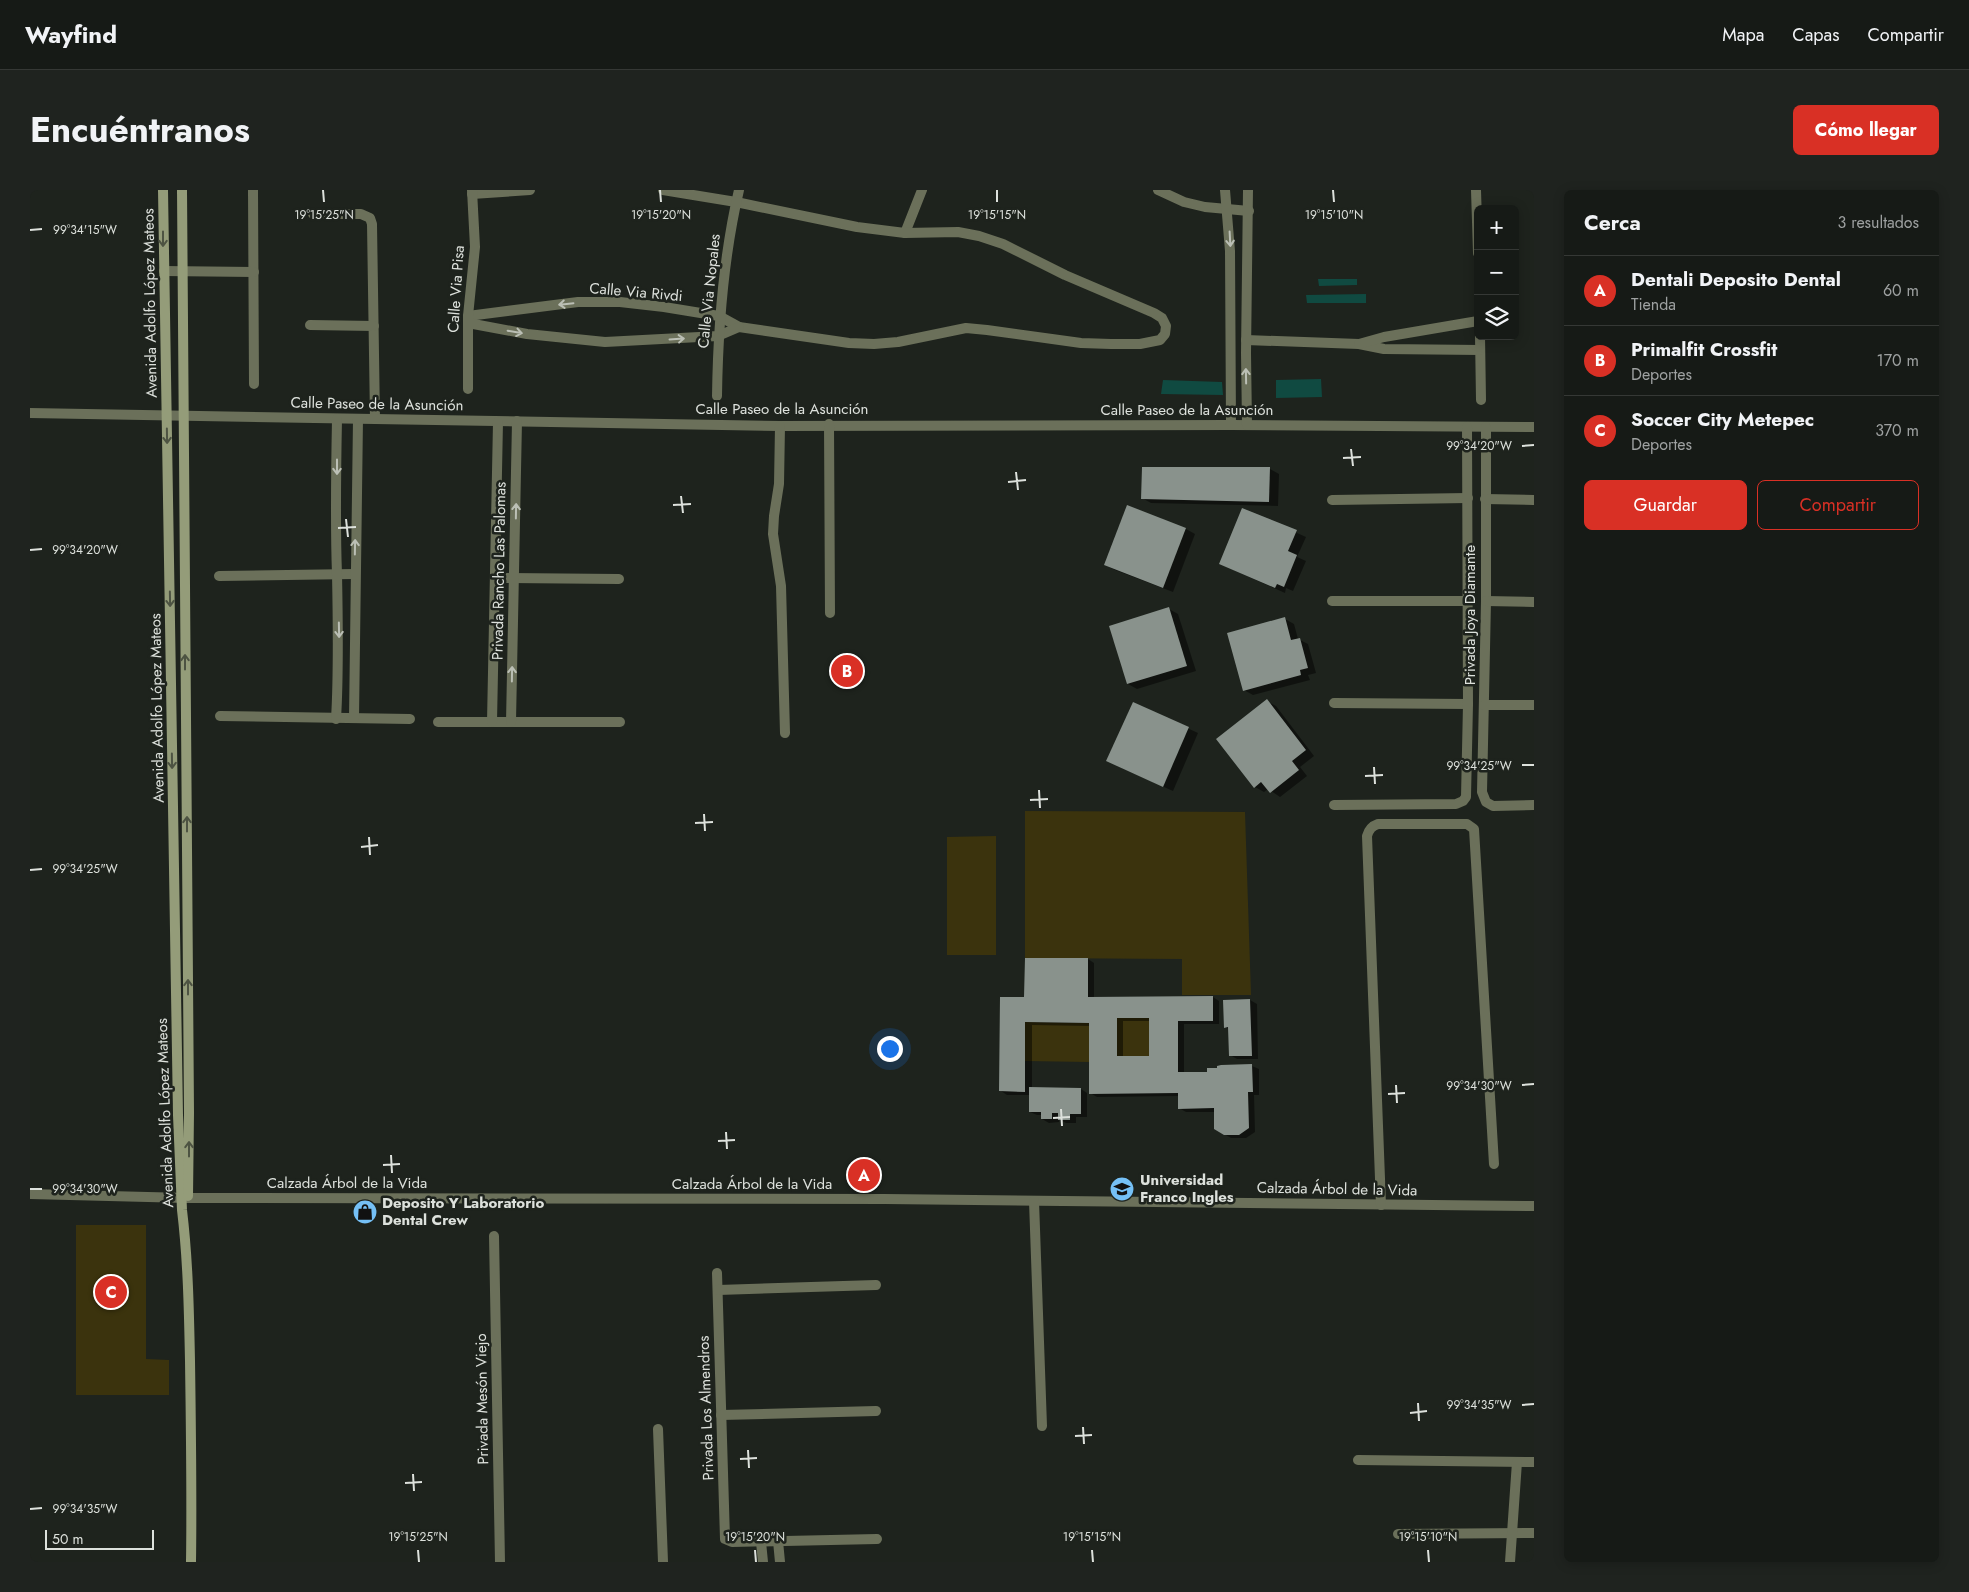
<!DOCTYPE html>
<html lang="es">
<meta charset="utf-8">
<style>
:root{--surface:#161a16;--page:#1f231f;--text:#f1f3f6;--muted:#9ea1a1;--line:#353835;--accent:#d93025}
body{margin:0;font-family:Jost,sans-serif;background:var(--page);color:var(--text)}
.controls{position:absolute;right:15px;top:15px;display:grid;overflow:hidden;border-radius:8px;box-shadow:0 2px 12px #0003}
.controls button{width:45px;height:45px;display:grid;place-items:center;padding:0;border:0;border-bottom:1px solid var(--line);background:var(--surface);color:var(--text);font:25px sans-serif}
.scale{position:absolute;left:15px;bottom:12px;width:109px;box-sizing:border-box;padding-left:5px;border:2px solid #dde1dc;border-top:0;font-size:14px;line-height:18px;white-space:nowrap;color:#dde1dc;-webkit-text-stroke:4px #1e231d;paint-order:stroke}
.you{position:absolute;left:859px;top:858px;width:18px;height:18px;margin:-12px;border:4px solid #fff;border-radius:50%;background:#1a73e8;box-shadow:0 0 0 8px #1a73e833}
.badge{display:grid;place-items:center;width:32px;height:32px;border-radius:50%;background:var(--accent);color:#fff;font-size:16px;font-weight:700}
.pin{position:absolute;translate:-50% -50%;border:2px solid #fff;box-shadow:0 1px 5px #0006}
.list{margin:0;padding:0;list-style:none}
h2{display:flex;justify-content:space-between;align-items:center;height:65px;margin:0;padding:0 20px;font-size:21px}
h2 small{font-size:16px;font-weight:400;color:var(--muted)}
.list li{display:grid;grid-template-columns:32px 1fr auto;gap:15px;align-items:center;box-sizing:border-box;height:70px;padding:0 20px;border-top:1px solid var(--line)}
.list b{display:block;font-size:19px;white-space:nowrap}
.list p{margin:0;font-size:16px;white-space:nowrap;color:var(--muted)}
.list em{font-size:16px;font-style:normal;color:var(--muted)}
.actions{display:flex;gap:10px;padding:15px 20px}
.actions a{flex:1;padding:11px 0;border:1px solid var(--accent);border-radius:8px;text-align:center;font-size:18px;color:var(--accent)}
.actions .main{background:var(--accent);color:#fff}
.icon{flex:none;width:28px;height:28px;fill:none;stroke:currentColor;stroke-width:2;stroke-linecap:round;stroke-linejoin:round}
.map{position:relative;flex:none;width:1504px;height:1372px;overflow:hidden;border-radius:8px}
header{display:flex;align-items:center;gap:30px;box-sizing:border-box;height:70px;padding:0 25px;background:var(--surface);border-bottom:1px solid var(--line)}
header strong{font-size:24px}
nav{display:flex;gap:28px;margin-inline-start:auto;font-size:18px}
.intro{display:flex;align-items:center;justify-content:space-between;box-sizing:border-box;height:120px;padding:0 30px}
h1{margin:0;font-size:35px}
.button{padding:12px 22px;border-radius:8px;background:var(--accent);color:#fff;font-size:18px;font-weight:700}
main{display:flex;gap:30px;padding:0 30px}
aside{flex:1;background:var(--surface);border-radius:8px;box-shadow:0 2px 12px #0003}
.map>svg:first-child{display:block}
</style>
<header>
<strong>Wayfind</strong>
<nav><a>Mapa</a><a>Capas</a><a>Compartir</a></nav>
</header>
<div class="intro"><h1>Encuéntranos</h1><a class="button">Cómo llegar</a></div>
<main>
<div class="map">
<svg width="1504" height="1372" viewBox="0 0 1504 1372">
<rect width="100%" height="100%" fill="#1e231d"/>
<g fill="#3b330d">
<polygon points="995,621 1215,622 1221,805 1152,805 1152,769 995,768"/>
<polygon points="966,646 966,765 917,765 917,647"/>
<rect x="1087" y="828" width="32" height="38"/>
<polygon points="995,832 1059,833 1059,872 995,871"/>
<polygon points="46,1035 116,1035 116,1169 139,1170 139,1205 46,1205"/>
</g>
<g fill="#104a41">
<polygon points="1288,89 1327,89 1327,95 1289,96"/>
<polygon points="1336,104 1336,113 1277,113 1276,105"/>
<polygon points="1291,189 1292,207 1246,208 1246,190"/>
<polygon points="1133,190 1192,192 1193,205 1131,204"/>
</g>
<g fill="#0007" fill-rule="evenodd">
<polygon points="1113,279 1240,279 1249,284 1248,316 1121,313 1112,308"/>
<polygon points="1098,316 1156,339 1165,344 1143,402 1085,380 1075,375"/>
<polygon points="1213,319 1276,347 1267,367 1276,371 1263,401 1256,398 1255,403 1190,374"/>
<polygon points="1139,419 1148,424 1166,481 1107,499 1098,494"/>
<polygon points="1255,429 1264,434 1268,449 1278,454 1286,483 1278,485 1280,490 1223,505 1214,500"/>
<polygon points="1237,511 1246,516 1284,566 1270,577 1277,586 1250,607 1238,599 1234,602 1225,597"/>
<polygon points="1103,513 1168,543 1143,601 1087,576"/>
<path d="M1058,769L1064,773V808L1183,807L1189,811V834H1154V884L1178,883L1222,876L1229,879V905H1224L1225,942L1216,948H1201L1194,944L1185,922H1156L1149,918V906L1067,907L1060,903V836L1002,835V899H1051L1057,903V927H1046V933H1036L1029,929V932L1019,933L1012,929V925H1007L1000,922V905H977L971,901L996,808ZM1093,831H1120V868H1093Z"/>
<polygon points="1220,810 1227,814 1228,869 1207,869 1200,865 1199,839 1195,837 1194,811"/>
</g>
<g fill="#89928c" fill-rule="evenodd">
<polygon points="1112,277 1240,277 1239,312 1111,309"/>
<polygon points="1097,315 1156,338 1133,398 1074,375"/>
<polygon points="1212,318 1267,340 1258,361 1267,365 1254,397 1247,394 1245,398 1189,374"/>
<polygon points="1139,417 1157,476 1097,494 1079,436"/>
<polygon points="1255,427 1261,450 1270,448 1278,478 1270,480 1271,485 1213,501 1197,443"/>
<polygon points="1237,509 1276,560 1262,571 1269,580 1240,603 1231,592 1224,598 1186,549"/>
<polygon points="1103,512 1159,537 1133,597 1076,571"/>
<path d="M995,768H1058V807L1183,806V831H1148V882H1177V878H1187V876L1191,875L1222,874L1223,902H1218L1219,938L1209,945H1194L1184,939V918L1148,919V903L1059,904V833L995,832V902L969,901L970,807H994ZM1087,828H1119V866H1087Z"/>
<polygon points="1220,809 1222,866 1199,866 1198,837 1194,838 1193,810"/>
<polygon points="999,897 1051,898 1051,924 1040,924 1040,930 1028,930 1028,923 1022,923 1022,929 1011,929 1011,922 999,922"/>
</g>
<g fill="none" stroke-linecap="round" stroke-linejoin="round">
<g stroke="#6b705a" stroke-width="10">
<polyline points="223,0 224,194"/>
<polyline points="1128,0 1154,12 1175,17 1219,21"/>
<polyline points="1195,0 1200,61 1201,235"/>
<polyline points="1446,0 1448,63"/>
<polyline points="442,4 500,0"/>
<polyline points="283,24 331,24 340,28 342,34 345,229"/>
<polyline points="875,43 892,0"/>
<polyline points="134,81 224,82"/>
<polyline points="438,126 548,112 590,112 634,117 689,126 709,137 819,153 844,154 868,152 936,138 957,140 1051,153 1081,154 1110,154 1130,150 1135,144 1136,136 1132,128 1124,123 1035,85 973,54 949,46 928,42 875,43 827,37 706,12 633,0"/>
<polyline points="438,133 497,144 575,152 688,146 709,137"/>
<polyline points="280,135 344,136"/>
<polyline points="1450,146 1451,210"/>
<polyline points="1216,150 1329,154 1354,159 1450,160"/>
<polyline points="1329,154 1354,147 1448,131"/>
<polyline points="438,199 438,126 445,57 442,0"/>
<path d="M687,206C688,136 693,68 709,0"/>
<polyline points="0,223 750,236 1201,235 1504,237"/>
<polyline points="799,234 800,423"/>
<polyline points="1217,235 1216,163 1218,0"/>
<polyline points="750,236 749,294 744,326 743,344 751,396 755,543"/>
<polyline points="1456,237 1456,411 1452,602 1456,612 1463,616 1504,615"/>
<polyline points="1455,309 1504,310"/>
<polyline points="1302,310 1438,308"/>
<polyline points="189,386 324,384"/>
<polyline points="465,388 589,389"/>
<polyline points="1302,411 1438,411"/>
<polyline points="1456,411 1504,412"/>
<polyline points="1304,513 1438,514"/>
<polyline points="1454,515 1504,515"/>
<polyline points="190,526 380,529"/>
<polyline points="324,528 328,229"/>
<path d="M306,529C309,480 308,433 307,384C305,332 306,280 307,229"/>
<polyline points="408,532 590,532"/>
<polyline points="462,532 468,232"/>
<polyline points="481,532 487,231"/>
<polyline points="1304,615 1426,614 1433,611 1436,607 1438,514 1437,237"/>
<polyline points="0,1004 157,1008 855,1009 1504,1016"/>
<polyline points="1004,1011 1012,1236"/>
<path d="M1351,1015L1337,646C1339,639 1342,636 1348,634H1437L1444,639L1464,974"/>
<polyline points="464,1046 470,1372"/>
<polyline points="687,1083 695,1349 702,1352 847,1349"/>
<polyline points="688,1100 846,1095"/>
<polyline points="691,1225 846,1221"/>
<polyline points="628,1239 633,1372"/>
<polyline points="1328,1270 1504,1272"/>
<polyline points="1368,1344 1504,1343"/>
<polyline points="748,1351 750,1372"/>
<polyline points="731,1352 733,1372"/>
<polyline points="1480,1372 1487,1272"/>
</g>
<g stroke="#949c79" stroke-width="10">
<path d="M133,0L148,925L152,1020C158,1070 159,1120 160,1171C161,1238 162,1305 161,1372"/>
<polyline points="152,0 159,923 158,1006"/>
</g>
</g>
<defs><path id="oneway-shaft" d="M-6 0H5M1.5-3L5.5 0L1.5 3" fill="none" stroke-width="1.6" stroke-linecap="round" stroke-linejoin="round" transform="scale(1.25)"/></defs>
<g stroke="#4d5342">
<use href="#oneway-shaft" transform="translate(133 49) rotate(90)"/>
<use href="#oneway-shaft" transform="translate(137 246) rotate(89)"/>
<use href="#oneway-shaft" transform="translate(140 409) rotate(89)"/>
<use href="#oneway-shaft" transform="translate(155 472) rotate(-90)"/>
<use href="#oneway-shaft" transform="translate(142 571) rotate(89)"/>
<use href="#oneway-shaft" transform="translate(157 634) rotate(-90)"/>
<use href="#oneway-shaft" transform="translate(158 797) rotate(-90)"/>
<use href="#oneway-shaft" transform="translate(159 959) rotate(-90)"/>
</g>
<g stroke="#bbbfb5">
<use href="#oneway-shaft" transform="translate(1200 49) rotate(87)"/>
<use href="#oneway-shaft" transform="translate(536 114) rotate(174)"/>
<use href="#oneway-shaft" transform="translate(485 142) rotate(10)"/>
<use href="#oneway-shaft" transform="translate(647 149) rotate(-4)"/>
<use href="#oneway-shaft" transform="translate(1216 186) rotate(-91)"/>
<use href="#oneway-shaft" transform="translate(307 277) rotate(90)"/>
<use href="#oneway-shaft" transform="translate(486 321) rotate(-89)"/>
<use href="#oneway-shaft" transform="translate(325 357) rotate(-89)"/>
<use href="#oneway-shaft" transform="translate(309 440) rotate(89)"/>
<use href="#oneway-shaft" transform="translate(482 484) rotate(-89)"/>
</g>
<path fill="none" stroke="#dde1dc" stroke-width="2" d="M293,0L294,12M630,0L631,12M967,0V12M1303,0L1304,12M0,40L12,39M1492,256L1504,255M1321,259L1323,276M1313,268L1331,267M986,282L988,300M978,292L996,290M651,306L653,323M643,315L661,314M316,329L318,347M308,338L326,337M0,360L12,359M1492,575H1504M1344,577L1345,594M1335,586L1353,585M1009,600L1010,618M1000,610L1018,609M674,624L675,641M665,633L683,632M339,647L340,665M331,657L348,655M0,680L12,679M1366,895L1367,913M1492,895L1504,894M1358,904L1375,903M1031,919L1032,936M1023,928L1040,927M696,942L697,959M688,951L705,950M361,965L362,983M353,975L370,974M0,999H12M1388,1213L1389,1231M1492,1215L1504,1214M1380,1223L1397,1221M1053,1237L1054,1254M1045,1246L1062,1245M718,1260L719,1278M710,1269L727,1268M383,1284L384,1301M375,1293L392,1292M0,1319L12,1318M388,1360L389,1372M725,1360L726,1372M1062,1360L1063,1372M1398,1360L1399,1372"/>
<defs>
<symbol id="university-disc" viewBox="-11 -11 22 22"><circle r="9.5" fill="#75c0f6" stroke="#1e231d"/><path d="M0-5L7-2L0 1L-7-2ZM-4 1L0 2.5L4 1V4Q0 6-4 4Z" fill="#111"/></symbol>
<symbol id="shop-disc" viewBox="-11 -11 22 22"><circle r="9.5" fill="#75c0f6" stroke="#1e231d"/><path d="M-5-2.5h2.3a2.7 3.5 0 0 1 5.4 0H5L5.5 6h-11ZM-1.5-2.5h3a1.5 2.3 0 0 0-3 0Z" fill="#111"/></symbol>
</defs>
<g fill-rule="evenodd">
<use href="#university-disc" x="1078" y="985" width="28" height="28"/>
<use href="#shop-disc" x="321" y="1008" width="28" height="28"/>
</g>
<g text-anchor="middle" stroke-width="5" stroke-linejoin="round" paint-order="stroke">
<g font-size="15" fill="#dde1dc" stroke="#1e231d">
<text transform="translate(426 99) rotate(-86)" y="5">Calle Via Pisa</text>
<text transform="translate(679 101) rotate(-84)" y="5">Calle Via Nopales</text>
<text transform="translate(606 102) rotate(5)" y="5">Calle Via Rivdi</text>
<text transform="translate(120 113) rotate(-91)" y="5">Avenida Adolfo López Mateos</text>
<text transform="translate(347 214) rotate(1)" y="5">Calle Paseo de la Asunción</text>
<text x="752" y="224">Calle Paseo de la Asunción</text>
<text x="1157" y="225">Calle Paseo de la Asunción</text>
<text transform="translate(469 381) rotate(-89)" y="5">Privada Rancho Las Palomas</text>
<text transform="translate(1440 425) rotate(-90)" y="5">Privada Joya Diamante</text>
<text transform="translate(127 518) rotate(-91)" y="5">Avenida Adolfo López Mateos</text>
<text transform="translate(135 923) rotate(-92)" y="5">Avenida Adolfo López Mateos</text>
<text x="317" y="998">Calzada Árbol de la Vida</text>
<text x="722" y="999">Calzada Árbol de la Vida</text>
<text transform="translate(1307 999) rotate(1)" y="5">Calzada Árbol de la Vida</text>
<text transform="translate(452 1209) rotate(-91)" y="5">Privada Mesón Viejo</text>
<text transform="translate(676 1218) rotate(-92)" y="5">Privada Los Almendros</text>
</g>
<g font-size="15" font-weight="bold" fill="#dde1dc" stroke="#1e231d" text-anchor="start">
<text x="1110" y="995">Universidad<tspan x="1110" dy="17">Franco Ingles</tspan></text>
<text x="352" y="1018">Deposito Y Laboratorio<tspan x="352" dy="17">Dental Crew</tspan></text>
</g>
</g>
<g font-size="12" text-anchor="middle" fill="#dde1dc" stroke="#1e231d" stroke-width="5" stroke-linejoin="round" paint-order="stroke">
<text x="294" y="29">19°15'25"N</text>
<text x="631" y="29">19°15'20"N</text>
<text x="967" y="29">19°15'15"N</text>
<text x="1304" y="29">19°15'10"N</text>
<text x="55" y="44">99°34'15"W</text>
<text x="1449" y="260">99°34'20"W</text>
<text x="55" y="364">99°34'20"W</text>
<text x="1449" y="580">99°34'25"W</text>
<text x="55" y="683">99°34'25"W</text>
<text x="1449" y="900">99°34'30"W</text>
<text x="55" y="1003">99°34'30"W</text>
<text x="1449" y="1219">99°34'35"W</text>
<text x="55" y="1323">99°34'35"W</text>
<text x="388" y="1351">19°15'25"N</text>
<text x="725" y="1351">19°15'20"N</text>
<text x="1062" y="1351">19°15'15"N</text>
<text x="1398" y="1351">19°15'10"N</text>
</g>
</svg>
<div class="controls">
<button>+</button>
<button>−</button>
<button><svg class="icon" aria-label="layers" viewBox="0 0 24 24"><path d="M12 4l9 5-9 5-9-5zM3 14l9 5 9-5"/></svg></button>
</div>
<div class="scale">50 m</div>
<div class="you"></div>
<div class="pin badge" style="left:834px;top:985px">A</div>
<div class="pin badge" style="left:817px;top:481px">B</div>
<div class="pin badge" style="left:81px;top:1102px">C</div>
</div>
<aside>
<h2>Cerca<small>3 resultados</small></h2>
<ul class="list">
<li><span class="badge">A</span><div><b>Dentali Deposito Dental</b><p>Tienda</p></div><em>60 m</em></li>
<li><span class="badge">B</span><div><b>Primalfit Crossfit</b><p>Deportes</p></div><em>170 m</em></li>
<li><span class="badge">C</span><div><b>Soccer City Metepec</b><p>Deportes</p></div><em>370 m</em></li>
</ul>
<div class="actions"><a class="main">Guardar</a><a>Compartir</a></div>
</aside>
</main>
